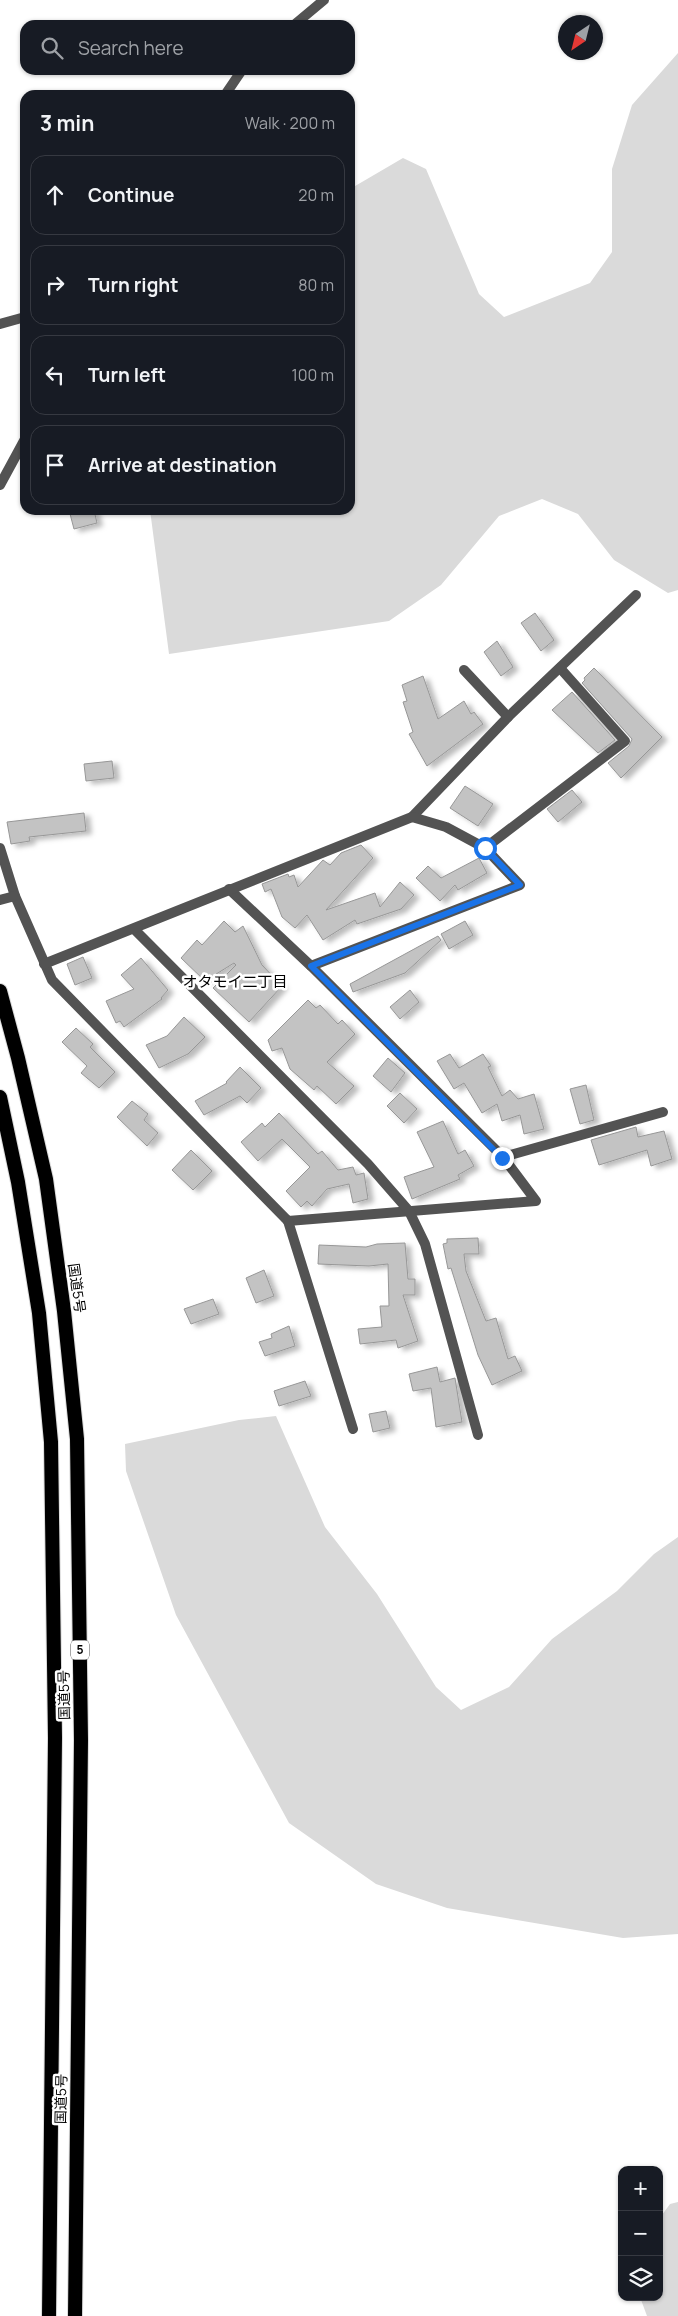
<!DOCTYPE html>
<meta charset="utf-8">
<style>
:root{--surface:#171b24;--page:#242831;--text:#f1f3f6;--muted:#9ea1a6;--line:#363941}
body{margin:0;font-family:Manrope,"Noto Sans JP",sans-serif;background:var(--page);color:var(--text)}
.controls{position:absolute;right:15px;bottom:15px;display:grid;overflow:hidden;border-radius:10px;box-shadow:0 1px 4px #0004}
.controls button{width:45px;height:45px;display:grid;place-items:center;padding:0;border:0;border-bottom:1px solid var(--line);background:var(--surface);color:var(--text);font:25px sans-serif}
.compass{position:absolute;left:558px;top:15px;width:45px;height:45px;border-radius:50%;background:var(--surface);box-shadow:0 1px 4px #0004;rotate:215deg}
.stop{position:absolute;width:15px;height:15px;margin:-11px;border:4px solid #1a73e8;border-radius:50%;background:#fff}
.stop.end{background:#1a73e8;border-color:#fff;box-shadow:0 1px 5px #0008}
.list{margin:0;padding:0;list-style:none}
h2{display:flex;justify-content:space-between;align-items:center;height:65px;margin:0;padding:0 20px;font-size:21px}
h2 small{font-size:16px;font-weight:400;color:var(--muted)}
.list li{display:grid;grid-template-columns:32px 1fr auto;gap:15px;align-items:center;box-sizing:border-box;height:80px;margin:0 10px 10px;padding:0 10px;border:1px solid var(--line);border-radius:15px}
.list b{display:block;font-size:19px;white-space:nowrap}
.list em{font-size:16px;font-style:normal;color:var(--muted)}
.icon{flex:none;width:28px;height:28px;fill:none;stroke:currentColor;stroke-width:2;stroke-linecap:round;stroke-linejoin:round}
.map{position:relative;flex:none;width:678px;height:2316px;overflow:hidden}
.search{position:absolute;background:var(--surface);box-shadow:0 1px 4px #0004;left:20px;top:20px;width:335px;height:55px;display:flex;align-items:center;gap:12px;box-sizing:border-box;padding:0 18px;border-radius:15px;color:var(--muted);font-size:19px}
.panel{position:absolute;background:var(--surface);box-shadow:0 1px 4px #0004;left:20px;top:90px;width:335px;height:425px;border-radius:15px}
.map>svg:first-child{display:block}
</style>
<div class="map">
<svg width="678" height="2316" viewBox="0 0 678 2316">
<defs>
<filter id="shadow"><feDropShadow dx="5.5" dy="3" stdDeviation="2.5" flood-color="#0004"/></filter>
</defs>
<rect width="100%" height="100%" fill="#fff"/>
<g fill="#dadada">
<polygon points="678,53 678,590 668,593 614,560 578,514 542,499 499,516 441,585 389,621 169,654 150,510 350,510 350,189 403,158 426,169 479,294 504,317 590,283 612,252 612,169 632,105"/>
<polygon points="276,1416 325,1527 377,1594 436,1687 461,1710 509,1687 552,1639 617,1591 654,1554 678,1537 678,1934 623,1938 447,1908 376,1884 289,1823 176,1615 126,1471 125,1444 239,1420"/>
<polygon points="678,2202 678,2316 647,2316 640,2297 659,2297 659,2219 670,2204"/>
</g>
<g fill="#c3c3c3" stroke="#979797" filter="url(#shadow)">
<polygon points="69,510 94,510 97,523 74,529"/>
<polygon points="535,613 554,640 541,651 521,623"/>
<polygon points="497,641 513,667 501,676 484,652"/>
<polygon points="594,668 662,737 621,778 608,763 629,746 632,739 582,683 585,680 584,678"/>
<polygon points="423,676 438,719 464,701 471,714 474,712 483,724 427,766 409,734 413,732 403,702 407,701 402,685"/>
<polygon points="572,692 615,740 598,753 552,710"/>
<polygon points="112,761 114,778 86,781 84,764"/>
<polygon points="465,786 493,804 478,826 450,808"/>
<polygon points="572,790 582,802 558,822 547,809"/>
<polygon points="84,813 86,831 29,837 30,841 11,844 7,822"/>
<polygon points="361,845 373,858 326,910 375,893 380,907 400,882 414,895 401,909 357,924 355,920 323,940 307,915 295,928 282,917 271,889 265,892 262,884 288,874 289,877 294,875 298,887 323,860 330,865 341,853"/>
<polygon points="479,858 487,873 458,890 455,885 440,901 416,878 428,866 441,878"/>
<polygon points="224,921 235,932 243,926 262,965 282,986 249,1022 213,988 236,965 234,963 205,981 181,958 197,940 202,945"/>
<polygon points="465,921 473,935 449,949 441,934"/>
<polygon points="438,936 441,940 405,973 353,992 350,984"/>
<polygon points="83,957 92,978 75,985 67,964"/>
<polygon points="141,958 168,990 161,998 162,999 124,1027 120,1021 116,1023 106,1001 134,989 121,975"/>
<polygon points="410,990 419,1002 400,1019 390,1007"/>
<polygon points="308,1000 316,1008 320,1005 338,1024 342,1020 355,1034 327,1062 354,1086 336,1104 317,1086 314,1090 290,1069 282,1048 272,1051 268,1040"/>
<polygon points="184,1017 205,1037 188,1054 159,1068 146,1045 167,1036"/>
<polygon points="76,1028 93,1044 90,1047 115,1072 99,1088 81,1073 87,1066 62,1042"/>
<polygon points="450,1054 459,1068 483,1054 491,1066 488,1067 502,1096 510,1090 518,1099 534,1094 544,1129 524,1134 520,1115 502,1121 497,1104 482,1113 464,1083 454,1089 437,1061"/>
<polygon points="388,1058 405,1073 391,1092 373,1076"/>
<polygon points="240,1067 261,1088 247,1103 240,1096 204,1115 195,1101 227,1083 226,1082"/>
<polygon points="586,1085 594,1120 580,1124 570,1089"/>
<polygon points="400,1093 417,1109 404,1123 387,1106"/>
<polygon points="132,1101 148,1114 144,1120 158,1133 147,1146 117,1117"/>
<polygon points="279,1113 318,1154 322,1151 338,1170 353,1167 356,1175 364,1173 368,1199 353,1203 349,1184 327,1189 312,1206 307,1201 301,1207 286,1191 310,1167 282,1139 258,1161 241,1142 262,1123 265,1127"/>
<polygon points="443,1121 458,1154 465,1150 474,1166 458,1175 460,1179 412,1199 404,1177 434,1167 417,1132"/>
<polygon points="636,1127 638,1137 664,1131 672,1159 651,1166 647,1150 599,1165 591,1140"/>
<polygon points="191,1150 212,1171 193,1190 172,1170"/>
<polygon points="478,1238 479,1254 464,1254 466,1271 486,1321 496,1318 508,1359 515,1356 522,1371 492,1385 478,1355 451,1268 448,1269 443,1244 447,1243 447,1239"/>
<polygon points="405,1243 408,1279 415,1279 415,1295 403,1295 418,1341 398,1348 396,1340 360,1344 358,1329 382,1327 380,1306 389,1306 388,1264 369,1266 318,1264 319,1245 366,1247 377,1244"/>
<polygon points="264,1270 274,1296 256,1303 246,1278"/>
<polygon points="213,1299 219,1314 191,1324 184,1309"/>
<polygon points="289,1326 295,1346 265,1356 259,1342 272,1338 271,1334"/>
<polygon points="437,1367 440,1382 455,1378 462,1422 436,1427 431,1388 413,1391 409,1374"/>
<polygon points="305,1381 311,1396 279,1406 274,1391"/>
<polygon points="386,1411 390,1428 373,1432 369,1414"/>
</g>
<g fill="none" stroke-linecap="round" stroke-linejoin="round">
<defs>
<g id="trunk">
<polyline points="0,991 18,1058 46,1179 64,1311 77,1439 81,1740 75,2316"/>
<polyline points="0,1097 18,1182 39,1313 51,1442 55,1738 49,2316"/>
</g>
</defs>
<use href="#trunk" stroke="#dbdbdb" stroke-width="16"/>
<g stroke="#535353" stroke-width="10">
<polyline points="294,25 324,0"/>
<polyline points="225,95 242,70"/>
<polyline points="0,324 25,317"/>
<polyline points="0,485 25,439"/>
<polyline points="464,670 508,717"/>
<polyline points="0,848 15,896 52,980 288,1221 536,1201 503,1157 311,966 229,889"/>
<polyline points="485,848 625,741 560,668"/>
<polyline points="0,900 15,896"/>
<polyline points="134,929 368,1164 409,1211 425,1244 478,1435"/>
<polyline points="44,964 412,817 508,717 636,595"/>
<polyline points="311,966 520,885 485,848 446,827 412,817"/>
<polyline points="503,1157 663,1112"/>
<polyline points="288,1221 353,1429"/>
</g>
<use href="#trunk" stroke="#000" stroke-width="14"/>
</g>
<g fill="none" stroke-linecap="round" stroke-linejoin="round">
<polyline stroke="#1a73e8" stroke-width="6" points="485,848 520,885 311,966 502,1158"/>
</g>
<g text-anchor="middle" stroke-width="5" stroke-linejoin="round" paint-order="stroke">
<rect fill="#fff" stroke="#4c4c4c" stroke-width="1" x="71" y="1640.5" width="18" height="19" rx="4"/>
<g font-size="12" font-weight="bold" fill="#000">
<text x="80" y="1654">5</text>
</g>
<g font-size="14" fill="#000" stroke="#fff">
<text transform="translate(77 1288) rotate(82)" y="5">国道5号</text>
<text transform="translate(64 1695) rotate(-91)" y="5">国道5号</text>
<text transform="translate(61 2099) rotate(-89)" y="5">国道5号</text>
</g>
<g font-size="15" fill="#000" stroke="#fff">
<text x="235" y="987">オタモイ二丁目</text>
</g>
</g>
</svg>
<div class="controls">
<button>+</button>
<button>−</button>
<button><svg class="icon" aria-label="layers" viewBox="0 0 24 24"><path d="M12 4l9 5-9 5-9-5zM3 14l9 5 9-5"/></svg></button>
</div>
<svg class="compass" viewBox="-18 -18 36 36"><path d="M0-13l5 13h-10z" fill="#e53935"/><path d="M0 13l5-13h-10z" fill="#9ea1a6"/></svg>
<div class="stop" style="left:485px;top:848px"></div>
<div class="stop end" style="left:502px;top:1158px"></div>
<div class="search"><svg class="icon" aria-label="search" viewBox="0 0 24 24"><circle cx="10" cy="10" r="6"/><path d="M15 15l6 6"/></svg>Search here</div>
<section class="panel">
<h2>3 min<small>Walk · 200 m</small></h2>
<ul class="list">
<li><svg class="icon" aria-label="ahead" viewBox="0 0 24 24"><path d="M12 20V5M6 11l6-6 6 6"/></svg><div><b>Continue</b></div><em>20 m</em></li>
<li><svg class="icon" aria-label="right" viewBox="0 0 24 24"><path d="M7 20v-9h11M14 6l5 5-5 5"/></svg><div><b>Turn right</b></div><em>80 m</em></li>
<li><svg class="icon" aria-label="left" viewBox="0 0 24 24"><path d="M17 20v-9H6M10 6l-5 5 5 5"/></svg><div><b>Turn left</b></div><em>100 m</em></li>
<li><svg class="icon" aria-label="arrive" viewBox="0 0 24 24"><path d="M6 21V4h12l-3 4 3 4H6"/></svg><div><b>Arrive at destination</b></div></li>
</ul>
</section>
</div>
